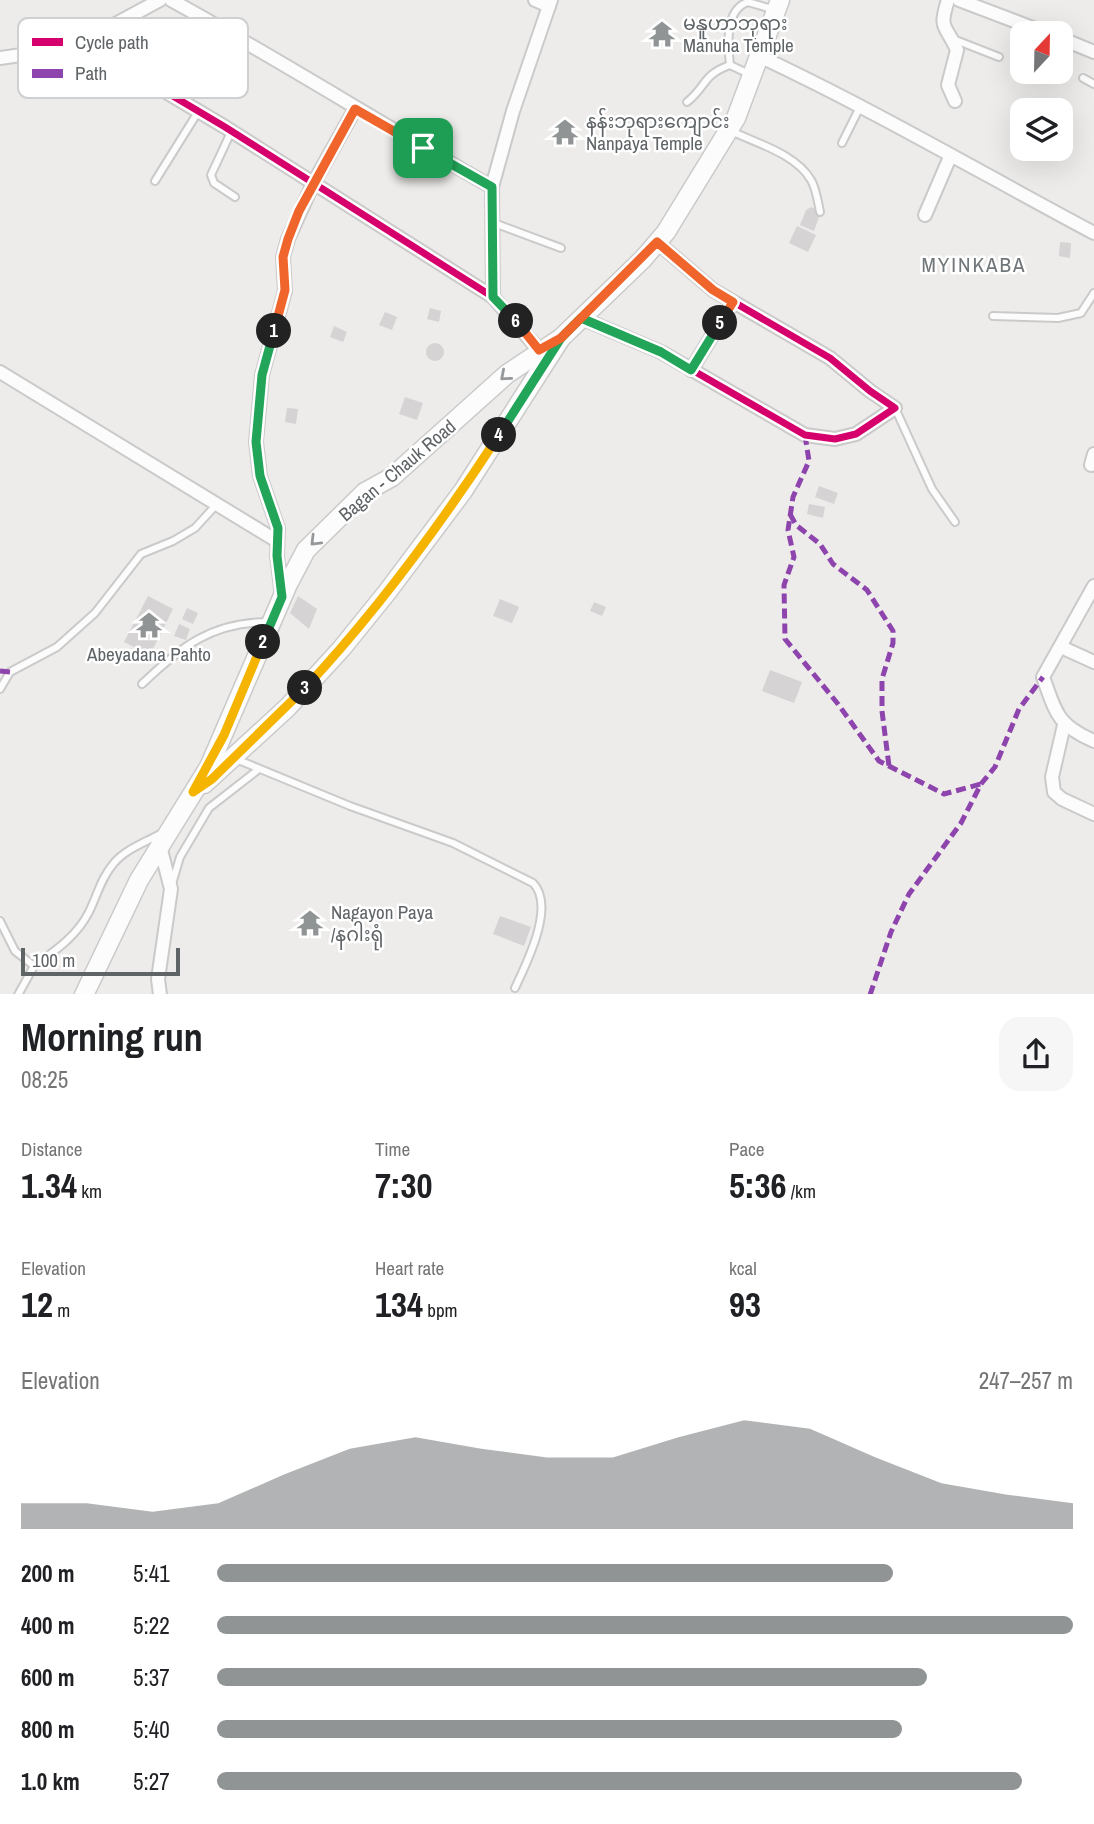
<!DOCTYPE html>
<html lang="en">
<head>
<meta charset="utf-8">
<style>
  body { margin:0; font-family:"Archivo Narrow","Noto Sans Myanmar",sans-serif; background:#f6f6f6; color:#202124; height:100vh; display:flex; flex-direction:column; font-size:26px; white-space:nowrap }
  * { box-sizing:border-box; margin:0 }
  p { font-size:23px; color:#757577 }
  .icon { flex:none; width:38px; height:38px; fill:none; stroke:currentColor; stroke-width:2; stroke-linecap:round; stroke-linejoin:round }
  .map { position:relative; height:994px; overflow:hidden }
  .side { display:flex; flex-direction:column; background:#fff; flex:1 }
  .side>* { flex:none }
  .needle { width:46px; rotate:22deg }
  .buttons { position:absolute; left:1010px; top:21px; display:grid; gap:14px }
  .buttons a { display:grid; place-items:center; width:63px; height:63px; border-radius:14px; background:#fff; box-shadow:0 7px 28px #0002; font-size:35px }
  .scale { position:absolute; left:21px; bottom:18px; width:159px; box-sizing:border-box; padding-left:7px; border:4px solid #5f6467; border-top:0; font-size:19px; line-height:24px; white-space:nowrap; color:#5f6467; -webkit-text-stroke:5px #fff; paint-order:stroke }
  .pin { position:absolute; display:grid; place-items:center; width:60px; height:60px; color:#fff; margin:-30px; border-radius:14px; box-shadow:0 4px 10px #0006 }
  .km { position:absolute; width:35px; height:35px; margin:-18px; border-radius:50%; background:#222; color:#fff; font-size:19px; line-height:35px; text-align:center }
  .round { display:grid; place-items:center; flex:none; width:74px; height:74px; border-radius:21px; background:#f6f6f6 }
  .head { display:flex; align-items:center; justify-content:space-between; height:119px; padding:0 21px }
  h1 { font-size:38px; font-weight:700; line-height:52px }
  .stats { display:grid; grid-template-columns:repeat(3,1fr); gap:10px; height:119px; padding:7px 21px }
  .stats div { display:grid; align-content:center }
  .stats b { font-size:35px; font-weight:700 }
  .stats small { font-size:19px; font-weight:400 }
  .stats p { font-size:19px }
  .chart { height:196px; padding:14px 21px }
  .chart p { display:flex; justify-content:space-between }
  .chart svg { width:100%; height:126px; margin-top:7px; fill:#919495; opacity:.7 }
  ul { padding:0 21px; list-style:none; font-size:23px }
  li { display:grid; grid-template-columns:112px 84px 1fr; align-items:center; height:52px }
  li i { height:18px; border-radius:9px; background:#919495 }
  .map>svg:first-child { display:block }
</style>
</head>
<body>
<div class="map">
<svg width="1094" height="995" viewBox="0 0 1094 995">
  <rect width="100%" height="100%" fill="#eeecea"/>
  <!-- building -->
  <g fill="#d5d3d3">
    <path d="M811 207 818 210 819 217 814 231 800 225 806 210Z"/>
    <path d="M797 226 816 235 808 252 789 243Z"/>
    <path d="M1060 242 1071 243 1070 258 1059 256Z"/>
    <path d="M430 308 441 311 439 322 427 319Z"/>
    <path d="M385 312 397 317 392 330 379 325Z"/>
    <path d="M334 326 347 332 343 342 330 337Z"/>
    <circle cx="435" cy="352" r="9"/>
    <path d="M405 397 423 403 417 420 399 414Z"/>
    <path d="M287 408 298 409 296 424 285 422Z"/>
    <path d="M819 486 838 493 834 504 815 497Z"/>
    <path d="M809 504 825 507 823 518 807 514Z"/>
    <path d="M148 596 173 609 150 655 124 642Z"/>
    <path d="M298 596 317 609 309 629 290 613Z"/>
    <path d="M500 599 519 607 512 623 493 616Z"/>
    <path d="M594 602 606 607 602 616 590 611Z"/>
    <path d="M187 608 198 613 193 624 182 619Z"/>
    <path d="M179 624 190 629 186 640 174 636Z"/>
    <path d="M770 670 802 682 794 703 762 691Z"/>
    <path d="M500 916 531 927 524 946 493 934Z"/>
  </g>
  <g fill="none" stroke-linecap="round" stroke-linejoin="round">
    <!-- lane casing -->
    <g stroke="#cbcaca" stroke-width="10">
      <g id="lane">
        <path d="M953 39 999 57"/>
        <path d="M730 65C728 46 724 10 748 2L775 10"/>
        <path d="M1083 78 1094 84"/>
        <path d="M687 102C707 86 702 75 730 65L749 74"/>
        <path d="M731 131C756 143 796 154 811 180 816 188 818 202 820 212"/>
        <path d="M231 132 211 175 214 183 235 197"/>
        <path d="M842 143 860 107"/>
        <path d="M155 181 198 112"/>
        <path d="M494 223 561 248"/>
        <path d="M993 316 1058 318 1081 313 1094 293"/>
        <path d="M895 408 932 489 955 522"/>
        <path d="M142 684C181 647 211 622 268 622"/>
        <path d="M0 689 10 672 57 647 95 613 141 554 173 541 195 528 216 505"/>
        <path d="M236 759 350 806 453 843 533 883C556 906 526 964 515 988"/>
        <path d="M172 884 180 857 209 808 259 769"/>
        <path d="M0 921 15 951 34 966C55 951 77 936 89 912 97 896 101 878 114 863 126 849 144 843 160 834"/>
        <path d="M18 995 34 966"/>
      </g>
    </g>
    <!-- street casing -->
    <g stroke="#cbcaca" stroke-width="16">
      <g id="street">
        <path d="M171 0C280 60 384 126 492 187"/>
        <path d="M535 0 549 6"/>
        <path d="M948 0C938 31 946 24 957 50L948 85 955 101"/>
        <path d="M959 0 1046 33"/>
        <path d="M1060 38 1094 52"/>
        <path d="M82 42 225 127 493 297 545 357"/>
        <path d="M761 57C874 110 983 174 1094 233"/>
        <path d="M0 58 55 50 82 42 160 0"/>
        <path d="M925 215 950 157"/>
        <path d="M493 297 492 187 513 111 551 0"/>
        <path d="M581 318 661 352 805 435 835 439 856 434 895 408 870 391 830 358 713 290 657 242"/>
        <path d="M691 370 733 302"/>
        <path d="M0 372 277 541"/>
        <path d="M1091 465 1094 454"/>
        <path d="M1094 586 1043 677C1056 713 1057 725 1094 741"/>
        <path d="M282 596 277 556 278 528 260 476 256 442 262 375 285 291 283 257 288 239 313 184 355 109"/>
        <path d="M1061 647 1094 662"/>
        <path d="M1064 725 1052 777 1054 792 1062 799 1094 814"/>
        <path d="M160 846 171 889 158 979 160 995"/>
      </g>
    </g>
    <!-- secondary casing -->
    <g stroke="#cacaca" stroke-width="21">
      <g id="secondary">
        <path d="M204 784 288 707 342 648 388 591 463 491 561 338"/>
        <path d="M84 995 139 880 209 767 288 584 306 550 365 492 392 477 507 374 561 338 643 259 666 232 736 118 780 0"/>
      </g>
    </g>
    <!-- lane -->
    <use href="#lane" stroke="#fcfcfc" stroke-width="6"/>
    <!-- street -->
    <use href="#street" stroke="#fcfcfc" stroke-width="12"/>
    <!-- secondary -->
    <use href="#secondary" stroke="#fcfcfc" stroke-width="18"/>
    <!-- quiet -->
    <g stroke="#8e44ad" stroke-width="5" stroke-dasharray="10 5" stroke-linecap="butt">
      <path d="M805 435 809 461 793 497 788 530 794 557 784 585 785 639 838 704 879 761 944 794 981 784"/>
      <path d="M790 514 796 525 820 544 833 564 867 590 893 631V643L882 679V711L889 766"/>
      <path d="M0 671 10 672"/>
      <path d="M870 995 891 932 909 894 961 823 981 784 995 767 1019 709 1043 677"/>
    </g>
    <!-- cycleway casing -->
    <g stroke="#fff" stroke-width="11">
      <g id="cycleway">
        <path d="M82 42 225 127 493 297 549 360"/>
        <path d="M581 318 661 352 805 435 835 439 856 434 895 408 870 391 830 358 713 290 657 242"/>
        <path d="M282 597 277 556 278 528 260 476 256 442 262 375 285 291 283 257 288 239 313 184 355 109"/>
      </g>
    </g>
    <!-- cycleway -->
    <use href="#cycleway" stroke="#d6006c" stroke-width="7"/>
  </g>
  <!-- one-way arrows -->
  <defs><path id="oneway-chevron" d="M-2-3.5L2.5 0L-2 3.5" fill="none" stroke-width="1.6" stroke-linecap="round" stroke-linejoin="round" transform="scale(1.75)"/></defs>
  <g stroke="#96999b">
    <use href="#oneway-chevron" transform="translate(505 376) rotate(139)"/>
    <use href="#oneway-chevron" transform="translate(315 541) rotate(135)"/>
  </g>
  <g fill="none" stroke-linecap="round" stroke-linejoin="round">
    <!-- split-1 casing -->
    <g stroke="#fff" stroke-width="14">
      <path id="split-1" d="M274 331 285 290 283 257 288 239 299 211 355 109 423 148"/>
    </g>
    <!-- split-2 casing -->
    <g stroke="#fff" stroke-width="14">
      <path id="split-2" d="M263 642 282 597 277 556 278 528 260 476 256 442 262 375 274 331"/>
    </g>
    <!-- split-3 casing -->
    <g stroke="#fff" stroke-width="14">
      <path id="split-3" d="M263 642 224 735 193 792 212 779 305 688"/>
    </g>
    <!-- split-4 casing -->
    <g stroke="#fff" stroke-width="14">
      <path id="split-4" d="M305 688C378 610 441 524 499 435"/>
    </g>
    <!-- split-5 casing -->
    <g stroke="#fff" stroke-width="14">
      <path id="split-5" d="M499 435 561 338 581 318 661 352 691 370 720 323"/>
    </g>
    <!-- split-6 casing -->
    <g stroke="#fff" stroke-width="14">
      <path id="split-6" d="M516 321 539 350 561 338 657 242 713 290 733 302 720 323"/>
    </g>
    <!-- split-7 casing -->
    <g stroke="#fff" stroke-width="14">
      <path id="split-7" d="M423 148 492 187 493 297 516 321"/>
    </g>
    <!-- split-1 -->
    <use href="#split-1" stroke="#f0652b" stroke-width="9"/>
    <!-- split-2 -->
    <use href="#split-2" stroke="#22a559" stroke-width="9"/>
    <!-- split-3 -->
    <use href="#split-3" stroke="#f5b400" stroke-width="9"/>
    <!-- split-4 -->
    <use href="#split-4" stroke="#f5b400" stroke-width="9"/>
    <!-- split-5 -->
    <use href="#split-5" stroke="#22a559" stroke-width="9"/>
    <!-- split-6 -->
    <use href="#split-6" stroke="#f0652b" stroke-width="9"/>
    <!-- split-7 -->
    <use href="#split-7" stroke="#22a559" stroke-width="9"/>
  </g>
  <!-- icons -->
  <defs>
    <g id="temple-bare" transform="scale(2.1)"><path d="M0-6L5-2H3V0L6.5 2.5H4V6H1.5V3h-3V6H-4V2.5H-6.5L-3 0V-2H-5Z" fill="#919495" stroke="#fff" stroke-width="2.5" paint-order="stroke"/></g>
  </defs>
  <g fill-rule="evenodd">
    <use href="#temple-bare" x="662" y="34"/>
    <use href="#temple-bare" x="565" y="132"/>
    <use href="#temple-bare" x="149" y="625"/>
    <use href="#temple-bare" x="310" y="923"/>
  </g>
  <g text-anchor="middle" stroke-width="5" stroke-linejoin="round" paint-order="stroke">
    <!-- poi labels -->
    <g font-size="19" fill="#5f6467" stroke="#fff" text-anchor="start">
      <text x="683" y="30">မနူဟာဘုရား<tspan x="683" dy="22">Manuha Temple</tspan></text>
      <text x="586" y="128">နန်းဘုရားကျောင်း<tspan x="586" dy="22">Nanpaya Temple</tspan></text>
      <text x="149" y="661" text-anchor="middle">Abeyadana Pahto</text>
      <text x="331" y="919">Nagayon Paya<tspan x="331" dy="22">/နဂါးရုံ</tspan></text>
    </g>
    <!-- street labels -->
    <g font-size="19" fill="#5f6467" stroke="#fff">
      <text transform="translate(397 470) rotate(-40)" y="7">Bagan - Chauk Road</text>
    </g>
    <!-- neighbourhood labels -->
    <g font-size="21" letter-spacing="2" fill="#707679" stroke="#fff">
      <text x="974" y="272">MYINKABA</text>
    </g>
  </g>
  <!-- legend -->
  <rect x="18" y="18" width="230" height="80" rx="10" fill="#fff" stroke="#cfd0d1" stroke-width="2"/>
  <rect x="32" y="38" width="31" height="8" fill="#d6006c"/>
  <rect x="32" y="69" width="31" height="9" fill="#8e44ad"/>
  <g font-size="19" fill="#5f6467">
    <text x="75" y="49">Cycle path</text>
    <text x="75" y="80">Path</text>
  </g>
</svg>
<div class="buttons">
<a><svg class="needle" viewBox="-14 -14 28 28"><path d="M0-13l5 13h-10z" fill="#e53935"/><path d="M0 13l5-13h-10z" fill="#757577"/></svg></a>
<a><svg class="icon" aria-label="layers" viewBox="0 0 24 24"><path d="M12 4l9 5-9 5-9-5zM3 14l9 5 9-5"/></svg></a>
</div>
<div class="scale">100 m</div>
<div class="pin" style="left:423px;top:148px;background:#1e9e55"><svg class="icon" aria-label="arrive" viewBox="0 0 24 24"><path d="M6 21V4h12l-3 4 3 4H6"/></svg></div>
<b class="km" style="left:274px;top:331px">1</b>
<b class="km" style="left:263px;top:642px">2</b>
<b class="km" style="left:305px;top:688px">3</b>
<b class="km" style="left:499px;top:435px">4</b>
<b class="km" style="left:720px;top:323px">5</b>
<b class="km" style="left:516px;top:321px">6</b>
</div>
<section class="side">
<div class="head"><div><h1>Morning run</h1><p>08:25</p></div><a class="round"><svg class="icon" aria-label="share" viewBox="0 0 24 24"><path d="M12 15V3M7 8l5-5 5 5M5 13v7h14v-7"/></svg></a></div>
<div class="stats">
<div><p>Distance</p><b>1.34<small> km</small></b></div>
<div><p>Time</p><b>7:30</b></div>
<div><p>Pace</p><b>5:36<small> /km</small></b></div>
</div>
<div class="stats">
<div><p>Elevation</p><b>12<small> m</small></b></div>
<div><p>Heart rate</p><b>134<small> bpm</small></b></div>
<div><p>kcal</p><b>93</b></div>
</div>
<div class="chart"><p><span>Elevation</span>247–257 m</p>
<svg viewBox="0 0 160 44" preserveAspectRatio="none"><path d="M0 44V35L10 35L20 38L30 35L40 25L50 16L60 12L70 16L80 19L90 19L100 12L110 6L120 9L130 19L140 28L150 32L160 35V44z"/></svg>
</div>
<ul>
<li><b>200 m</b>5:41<i style="width:79%"></i></li>
<li><b>400 m</b>5:22<i style="width:100%"></i></li>
<li><b>600 m</b>5:37<i style="width:83%"></i></li>
<li><b>800 m</b>5:40<i style="width:80%"></i></li>
<li><b>1.0 km</b>5:27<i style="width:94%"></i></li>
</ul>
</section>
</body>
</html>
